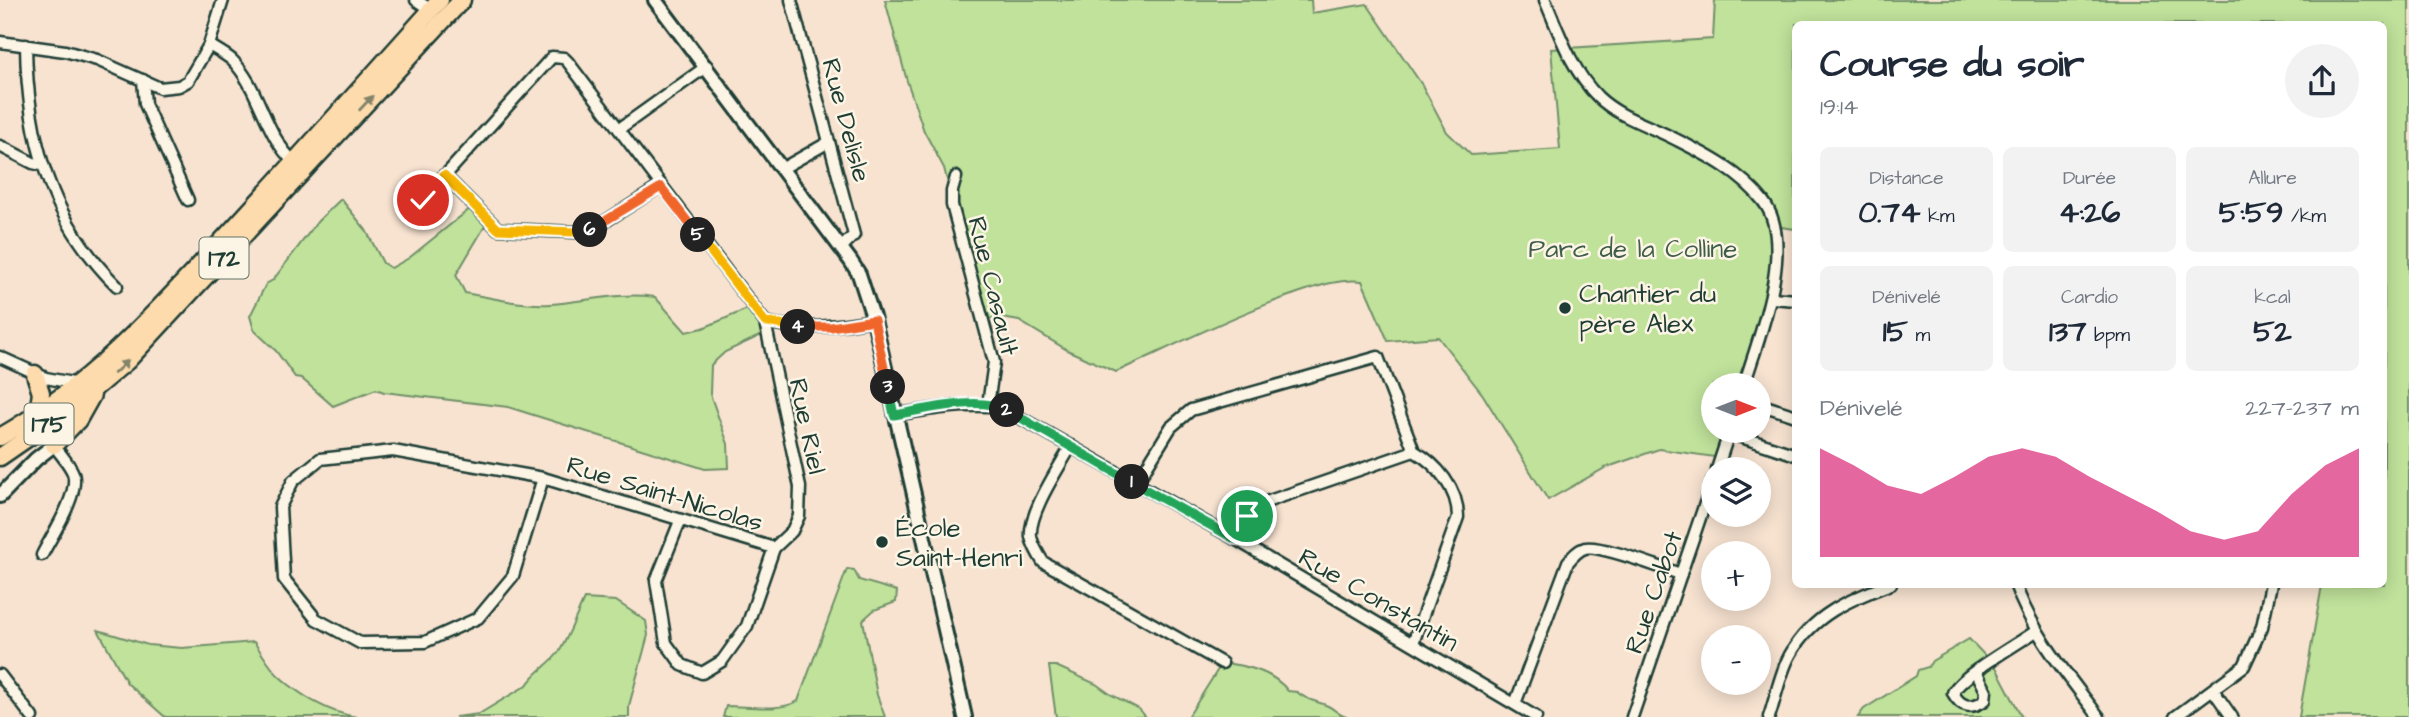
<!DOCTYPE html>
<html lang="fr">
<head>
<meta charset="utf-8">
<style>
  body { margin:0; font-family:"Architects Daughter",sans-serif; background:#f2f2f3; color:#1f2937; height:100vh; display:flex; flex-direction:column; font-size:26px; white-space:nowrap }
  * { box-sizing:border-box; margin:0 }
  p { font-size:23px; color:#747a83 }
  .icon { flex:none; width:38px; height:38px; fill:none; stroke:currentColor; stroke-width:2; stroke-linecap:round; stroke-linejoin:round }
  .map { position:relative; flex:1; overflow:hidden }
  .side { position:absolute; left:1792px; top:21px; width:595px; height:567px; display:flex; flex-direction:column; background:#fff; border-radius:10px; box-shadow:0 4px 18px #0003 }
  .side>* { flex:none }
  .needle { width:46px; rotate:90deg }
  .controls { position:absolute; left:1701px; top:373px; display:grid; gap:14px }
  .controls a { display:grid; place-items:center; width:70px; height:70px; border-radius:50%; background:#fff; box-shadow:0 4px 18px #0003; font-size:35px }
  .pin { position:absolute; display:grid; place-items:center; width:60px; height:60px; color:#fff; margin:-30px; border:4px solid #fff; border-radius:50%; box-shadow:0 2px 7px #0007 }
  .km { position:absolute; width:35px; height:35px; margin:-18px; border-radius:50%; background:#222; color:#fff; font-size:19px; line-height:35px; text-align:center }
  .round { display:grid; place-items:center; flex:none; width:74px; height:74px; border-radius:37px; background:#f2f2f3 }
  .summary { display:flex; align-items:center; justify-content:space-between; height:119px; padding:0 28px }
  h1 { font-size:38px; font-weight:800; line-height:52px }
  .stats { display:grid; grid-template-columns:repeat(3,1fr); gap:10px; height:119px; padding:7px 28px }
  .stats div { display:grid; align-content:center; border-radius:10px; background:#f2f2f3; text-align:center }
  .stats b { font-size:30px; font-weight:800 }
  .stats small { font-size:19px; font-weight:400 }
  .stats p { font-size:19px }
  .chart { height:196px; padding:14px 28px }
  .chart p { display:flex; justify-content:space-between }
  .chart svg { width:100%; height:126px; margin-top:7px; fill:#db2777; opacity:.7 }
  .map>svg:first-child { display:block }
</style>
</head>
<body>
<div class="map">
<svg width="2409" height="717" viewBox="0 0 2409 717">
  <rect width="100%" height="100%" fill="#f8e3d1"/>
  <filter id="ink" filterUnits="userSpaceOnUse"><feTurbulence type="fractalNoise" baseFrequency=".0143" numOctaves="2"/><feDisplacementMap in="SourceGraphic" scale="14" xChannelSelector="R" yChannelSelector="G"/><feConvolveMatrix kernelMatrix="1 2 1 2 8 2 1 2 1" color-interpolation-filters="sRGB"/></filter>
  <g filter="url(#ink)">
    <!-- green -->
    <g fill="#c0e29b" stroke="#709068" stroke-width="2">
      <path d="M885 0H1311L1312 13 1367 4 1422 85 1447 132 1471 155 1560 149 1551 49 1713 39 1715 0H2409V717H2299L2322 585 2384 584V24H1796L1795 229 1774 226 1772 298 1744 385H1713V430L1730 431 1721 458 1659 449 1605 468 1548 500 1483 395 1438 337 1388 341 1362 281C1337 278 1313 288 1289 296 1230 317 1173 346 1116 372L1069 351 1019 321 1002 318 983 319 944 168 924 131 907 81Z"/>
      <path d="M341 199 366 230 383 263 391 268 409 258 476 204 489 219 456 275 465 293C493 298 522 306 551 304 586 301 621 292 655 297L686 332 703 328 752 307 766 333 725 352 711 365 710 394 728 444 729 468 705 469 508 407 384 392 376 389 333 406 301 378 295 377 276 351 254 330 250 316 266 284 273 280 318 221Z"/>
      <path d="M847 569 854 570 859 580 897 591 896 602 874 610 863 620 877 695 885 717H723L726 706C748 706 779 712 798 701Z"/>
      <path d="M584 599 616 601 646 621 648 635 629 706V717H455L479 714 527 685C535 672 550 664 559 652 569 636 576 616 584 599Z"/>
      <path d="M98 630 148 645 182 648 254 642C262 653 270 668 280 677 301 696 329 713 357 717H165L127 683Z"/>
      <path d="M1969 639 1996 667 2022 717H1858L1864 709 1916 676 1918 670 1928 667 1932 661Z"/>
      <path d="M1222 663C1245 665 1274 672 1288 691L1297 692C1307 701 1317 701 1328 706 1336 710 1338 715 1347 717H1188Z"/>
      <path d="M1049 666H1056L1096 684 1110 694 1139 709 1146 717H1056Z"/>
    </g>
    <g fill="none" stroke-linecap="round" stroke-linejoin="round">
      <!-- minor casing -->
      <g stroke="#1f3d34" stroke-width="15">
        <g id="minor">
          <path d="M416 0 431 10"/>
          <path d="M791 0 854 235 841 248"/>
          <path d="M1545 0C1559 33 1572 71 1598 97 1620 118 1651 126 1677 140 1709 156 1741 173 1763 201 1797 244 1758 340 1744 385"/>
          <path d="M0 42 65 51 97 60 160 88 179 86 188 81 209 45 223 0"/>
          <path d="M26 45C27 138 50 220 117 286"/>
          <path d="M209 45C217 50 225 54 232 60 260 88 264 134 294 162"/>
          <path d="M143 80 145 104 188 200"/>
          <path d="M619 129 707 66"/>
          <path d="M0 146 33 163 42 165"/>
          <path d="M783 168 829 142"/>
          <path d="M444 175 498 229 575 232 593 229 661 186"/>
          <path d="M956 177 952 191V205L994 362 988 405"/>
          <path d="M423 200 552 57 564 58 568 62 765 322 800 487 799 516 792 531 774 548 747 626 722 661 702 673 682 665 666 643 656 581 680 521"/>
          <path d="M1772 298 1796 300"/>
          <path d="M765 322C802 331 837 326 874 320"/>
          <path d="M0 357 46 378 78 384"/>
          <path d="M1759 404 1796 416"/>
          <path d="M894 415C931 409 964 403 1001 407L1235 539 1536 717"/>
          <path d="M1729 433 1796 455"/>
          <path d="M1071 446C1059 468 1028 513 1031 537 1033 546 1038 554 1043 562L1222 663"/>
          <path d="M1717 469 1730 430"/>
          <path d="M543 478 513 576 478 618 425 642 360 643 316 619 284 579 280 507 293 481 320 459 393 451 543 478 774 548"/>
          <path d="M1136 484 1171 427 1191 410 1378 357 1414 451"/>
          <path d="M1235 539 1247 516 1269 501 1414 451"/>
          <path d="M42 555C52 535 80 494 73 473 69 463 60 454 54 445"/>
          <path d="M2015 584C2033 635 2067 674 2099 717"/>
          <path d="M1413 643 1458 517C1458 489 1437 464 1414 451"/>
          <path d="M1976 671 1986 691 1985 700C1972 709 1961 708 1953 693 1960 676 2018 644 2036 631"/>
          <path d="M0 675 32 717"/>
          <path d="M2213 690 2232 717"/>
          <path d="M1515 704 1568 562C1573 556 1578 550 1585 548 1600 544 1663 569 1681 574"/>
          <path d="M1632 717 1713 480"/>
          <path d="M1769 717C1776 697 1780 673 1790 655 1812 615 1850 599 1891 584"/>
          <path d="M2175 717 2244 666 2262 627 2271 584"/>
        </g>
      </g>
      <!-- tertiary casing -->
      <g stroke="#1f3d34" stroke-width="18">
        <g id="tertiary">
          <path d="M655 0 850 260 859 274 874 320 965 717"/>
          <path d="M0 496 36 459 54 445"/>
        </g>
      </g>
      <!-- primary casing -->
      <g stroke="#1f3d34" stroke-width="21">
        <g id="primary">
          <path d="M35 374 41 393 38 413"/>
          <path d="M0 437C96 382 159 309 233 229 303 153 371 77 440 0"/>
          <path d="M54 445 78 420 92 395"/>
          <path d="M0 457 71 408 127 361 462 0"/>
        </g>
      </g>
      <!-- minor -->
      <use href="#minor" stroke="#fcf5e5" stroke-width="10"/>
      <!-- tertiary -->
      <use href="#tertiary" stroke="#fcf5e5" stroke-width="12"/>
      <!-- primary -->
      <use href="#primary" stroke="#fedbac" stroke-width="16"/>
    </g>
    <!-- one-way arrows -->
    <defs><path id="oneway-solid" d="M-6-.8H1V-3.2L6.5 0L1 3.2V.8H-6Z" transform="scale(1.75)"/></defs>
    <g fill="#83846a">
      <use href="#oneway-solid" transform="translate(366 103) rotate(-47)"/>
      <use href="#oneway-solid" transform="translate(121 367) rotate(-43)"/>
    </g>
  </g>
  <g fill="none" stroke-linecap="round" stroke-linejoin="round" filter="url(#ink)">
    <!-- split-1 casing -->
    <g stroke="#fff" stroke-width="14">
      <path id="split-1" d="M1132 482 1235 539 1247 516"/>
    </g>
    <!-- split-2 casing -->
    <g stroke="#fff" stroke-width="14">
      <path id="split-2" d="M1007 410 1132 482"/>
    </g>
    <!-- split-3 casing -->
    <g stroke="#fff" stroke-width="14">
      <path id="split-3" d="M888 387 894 415C924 410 980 395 1007 410"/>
    </g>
    <!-- split-4 casing -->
    <g stroke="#fff" stroke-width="14">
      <path id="split-4" d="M798 327H831L874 320 888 387"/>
    </g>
    <!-- split-5 casing -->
    <g stroke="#fff" stroke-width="14">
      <path id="split-5" d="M698 235 765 322 798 327"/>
    </g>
    <!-- split-6 casing -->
    <g stroke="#fff" stroke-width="14">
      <path id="split-6" d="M590 230 661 187 698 235"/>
    </g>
    <!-- split-7 casing -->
    <g stroke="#fff" stroke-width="14">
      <path id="split-7" d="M461 192 498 229 575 232 590 230"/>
    </g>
    <!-- split-8 casing -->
    <g stroke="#fff" stroke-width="14">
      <path id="split-8" d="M423 200 444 175 461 192"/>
    </g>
    <!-- split-1 -->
    <use href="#split-1" stroke="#22a559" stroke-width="9"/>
    <!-- split-2 -->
    <use href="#split-2" stroke="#22a559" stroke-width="9"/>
    <!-- split-3 -->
    <use href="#split-3" stroke="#22a559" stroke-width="9"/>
    <!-- split-4 -->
    <use href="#split-4" stroke="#f0652b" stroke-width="9"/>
    <!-- split-5 -->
    <use href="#split-5" stroke="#f5b400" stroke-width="9"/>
    <!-- split-6 -->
    <use href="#split-6" stroke="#f0652b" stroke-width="9"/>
    <!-- split-7 -->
    <use href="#split-7" stroke="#f5b400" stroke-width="9"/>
    <!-- split-8 -->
    <use href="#split-8" stroke="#f5b400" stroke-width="9"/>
  </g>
  <!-- markers -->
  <g fill="#1f3d34" stroke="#fcf5e5" stroke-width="2.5">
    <circle cx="1565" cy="308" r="7"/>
    <circle cx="882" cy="542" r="7"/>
  </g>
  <g text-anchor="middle" stroke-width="5" stroke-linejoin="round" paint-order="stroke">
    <!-- shield labels -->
    <g fill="#fcf5e5" stroke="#617469" stroke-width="2">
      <rect x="199.5" y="237.5" width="49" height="41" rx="5"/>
      <rect x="24.5" y="403.5" width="49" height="41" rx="5"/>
    </g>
    <g font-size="24" font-weight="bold" fill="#1f3d34">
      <text x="224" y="266">172</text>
      <text x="49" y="432">175</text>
    </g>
    <!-- street labels -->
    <g font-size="26" fill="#1f3d34" stroke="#fcf5e5">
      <text transform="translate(847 120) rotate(75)" y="9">Rue Delisle</text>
      <text transform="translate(994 286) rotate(76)" y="9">Rue Casault</text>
      <text transform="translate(808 426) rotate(78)" y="9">Rue Riel</text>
      <text transform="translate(665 493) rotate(17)" y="9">Rue Saint-Nicolas</text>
      <text transform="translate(1653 592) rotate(-71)" y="9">Rue Cabot</text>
      <text transform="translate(1379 599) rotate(30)" y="9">Rue Constantin</text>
    </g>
    <!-- park labels -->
    <g font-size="26" fill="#3f5e49" stroke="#fcf5e5">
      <text x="1633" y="257">Parc de la Colline</text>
    </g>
    <!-- poi labels -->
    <g font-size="26" fill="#1f3d34" stroke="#fcf5e5" text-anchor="start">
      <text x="1579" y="302">Chantier du<tspan x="1579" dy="30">père Alex</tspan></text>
      <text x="896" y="536">École<tspan x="896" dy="30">Saint-Henri</tspan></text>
    </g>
  </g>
</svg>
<div class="controls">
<a><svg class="needle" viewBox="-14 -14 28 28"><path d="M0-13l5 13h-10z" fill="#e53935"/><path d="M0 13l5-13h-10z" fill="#747a83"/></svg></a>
<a><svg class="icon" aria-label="layers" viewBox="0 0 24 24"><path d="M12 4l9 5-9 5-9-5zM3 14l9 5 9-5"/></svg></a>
<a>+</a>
<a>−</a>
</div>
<div class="pin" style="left:1247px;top:516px;background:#1e9e55"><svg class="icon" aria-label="arrive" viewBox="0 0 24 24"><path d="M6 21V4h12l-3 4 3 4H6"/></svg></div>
<div class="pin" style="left:423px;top:200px;background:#d93025"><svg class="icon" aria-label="check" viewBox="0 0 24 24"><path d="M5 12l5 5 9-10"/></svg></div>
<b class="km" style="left:1132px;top:482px">1</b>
<b class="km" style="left:1007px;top:410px">2</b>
<b class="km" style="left:888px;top:387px">3</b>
<b class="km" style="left:798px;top:327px">4</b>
<b class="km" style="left:698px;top:235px">5</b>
<b class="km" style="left:590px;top:230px">6</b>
<section class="side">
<div class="summary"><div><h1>Course du soir</h1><p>19:14</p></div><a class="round"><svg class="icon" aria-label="share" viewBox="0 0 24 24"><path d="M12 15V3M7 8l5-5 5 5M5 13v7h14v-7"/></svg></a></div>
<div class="stats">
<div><p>Distance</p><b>0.74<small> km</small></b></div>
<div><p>Durée</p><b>4:26</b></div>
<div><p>Allure</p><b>5:59<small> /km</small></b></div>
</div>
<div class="stats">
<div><p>Dénivelé</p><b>15<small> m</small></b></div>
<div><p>Cardio</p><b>137<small> bpm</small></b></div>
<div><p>kcal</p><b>52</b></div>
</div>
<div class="chart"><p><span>Dénivelé</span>227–237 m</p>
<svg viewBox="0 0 160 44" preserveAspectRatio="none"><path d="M0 44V6L10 12L20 19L30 22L40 16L50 9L60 6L70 9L80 16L90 22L100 28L110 35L120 38L130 35L140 22L150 12L160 6V44z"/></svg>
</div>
</section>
</div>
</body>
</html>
